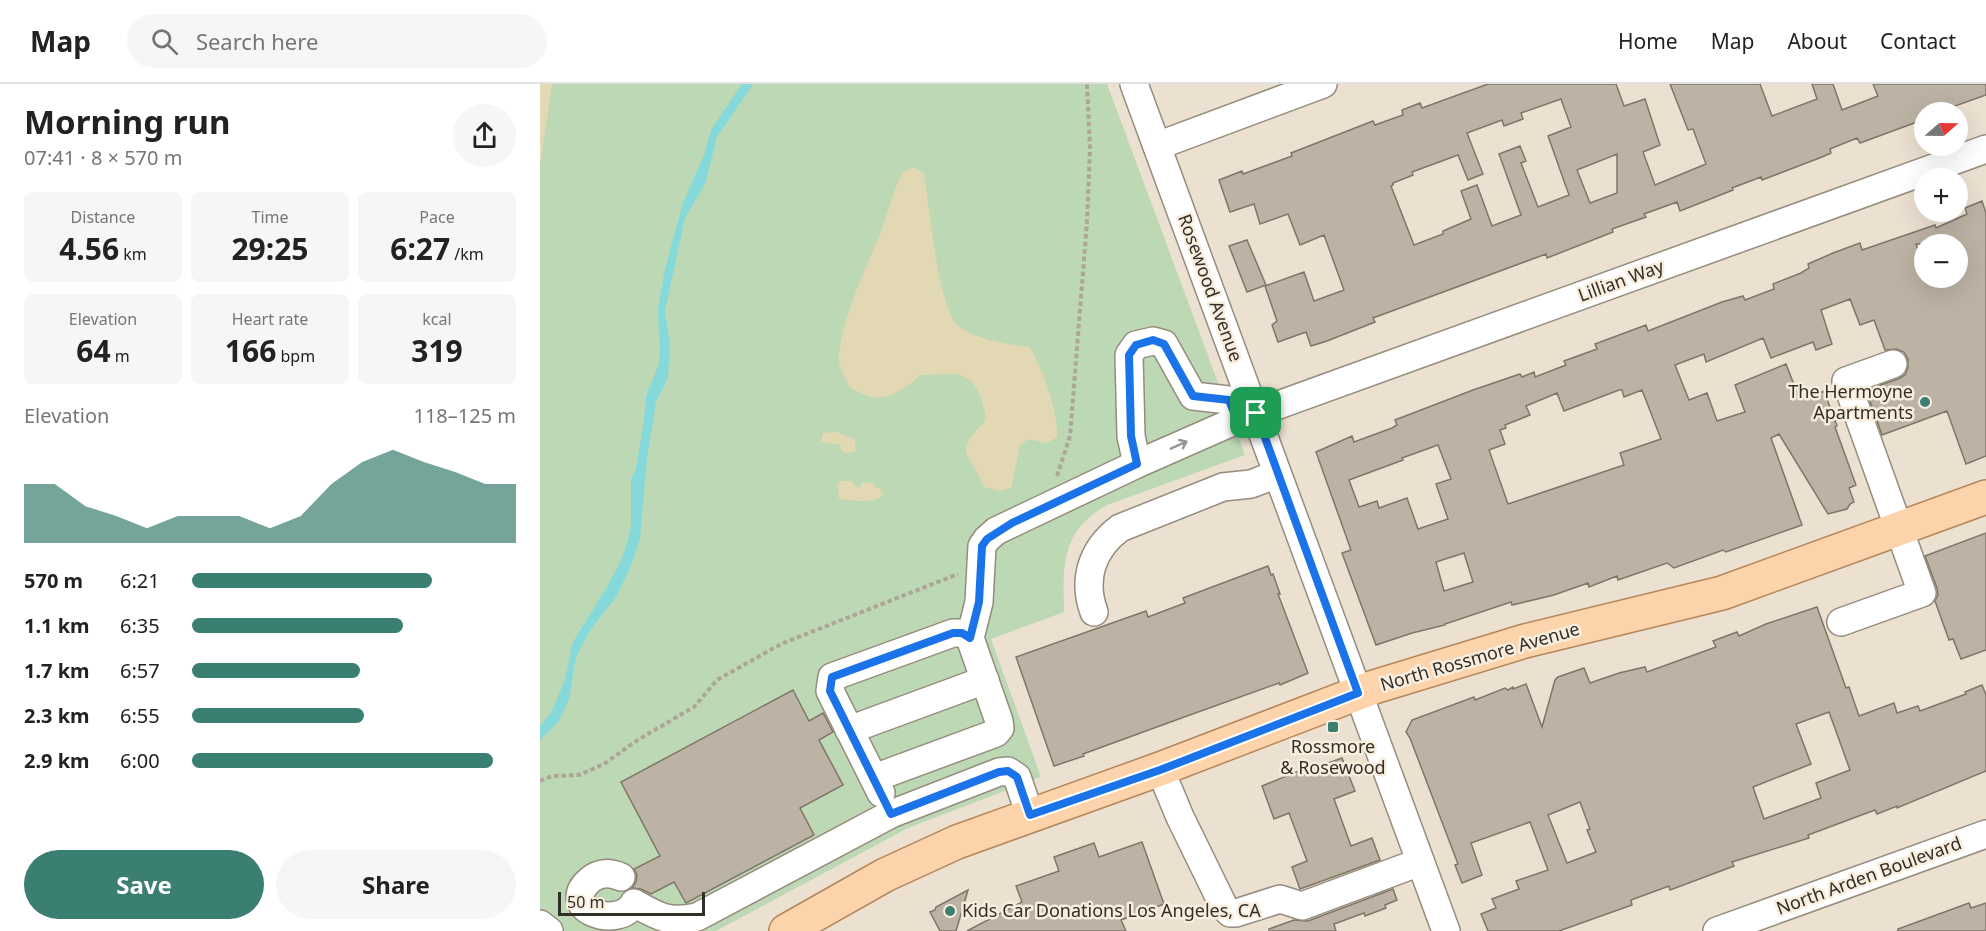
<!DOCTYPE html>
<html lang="en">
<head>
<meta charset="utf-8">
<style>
  body { margin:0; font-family:"Noto Sans",sans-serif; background:#f6f6f6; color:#222; height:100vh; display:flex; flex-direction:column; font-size:22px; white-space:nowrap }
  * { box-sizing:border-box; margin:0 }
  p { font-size:20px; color:#767676 }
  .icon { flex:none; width:33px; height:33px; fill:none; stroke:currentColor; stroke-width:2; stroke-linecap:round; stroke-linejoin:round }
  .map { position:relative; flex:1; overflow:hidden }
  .side { display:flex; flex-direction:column; background:#fff; width:540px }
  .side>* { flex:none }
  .needle { width:39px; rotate:70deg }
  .buttons { position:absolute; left:1374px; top:18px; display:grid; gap:12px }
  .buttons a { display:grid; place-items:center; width:54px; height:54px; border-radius:50%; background:#fff; box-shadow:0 6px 24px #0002; font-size:30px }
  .scale { position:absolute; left:18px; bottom:15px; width:147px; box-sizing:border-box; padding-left:6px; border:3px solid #322e28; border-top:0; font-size:16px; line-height:21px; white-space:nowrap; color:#322e28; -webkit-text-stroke:4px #f9eede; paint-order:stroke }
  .pin { position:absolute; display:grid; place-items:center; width:51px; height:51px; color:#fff; margin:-26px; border-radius:12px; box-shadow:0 3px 9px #0006 }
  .round { display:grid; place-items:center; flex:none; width:63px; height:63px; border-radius:32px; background:#f6f6f6 }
  .headline { display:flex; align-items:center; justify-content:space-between; height:102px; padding:0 24px }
  h1 { font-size:33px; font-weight:700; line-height:45px }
  .metrics { display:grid; grid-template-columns:repeat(3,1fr); gap:9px; height:102px; padding:6px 24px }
  .metrics div { display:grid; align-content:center; border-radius:9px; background:#f6f6f6; text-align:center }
  .metrics b { font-size:30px; font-weight:700 }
  .metrics small { font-size:16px; font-weight:400 }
  .metrics p { font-size:16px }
  .chart { height:168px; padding:12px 24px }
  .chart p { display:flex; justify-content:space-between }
  .chart svg { width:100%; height:108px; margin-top:6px; fill:#3b7e72; opacity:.7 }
  .button { display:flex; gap:12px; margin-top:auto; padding:12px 24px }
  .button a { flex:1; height:69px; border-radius:36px; background:#3b7e72; color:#fff; font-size:24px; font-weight:700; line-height:69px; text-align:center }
  .button a+a { background:#f6f6f6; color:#222 }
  ul { padding:0 24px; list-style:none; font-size:20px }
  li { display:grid; grid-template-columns:96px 72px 1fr; align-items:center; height:45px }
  li i { height:15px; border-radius:8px; background:#3b7e72 }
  header { display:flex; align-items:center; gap:36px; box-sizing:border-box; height:84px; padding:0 30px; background:#fff; border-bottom:2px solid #e0e0e0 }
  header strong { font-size:28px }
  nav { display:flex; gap:33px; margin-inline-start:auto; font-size:21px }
  .search { width:420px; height:54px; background:#f6f6f6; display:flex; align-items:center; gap:15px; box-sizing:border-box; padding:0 21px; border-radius:33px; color:#767676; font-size:22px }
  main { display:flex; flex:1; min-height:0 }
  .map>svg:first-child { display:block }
</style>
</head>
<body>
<header>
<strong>Map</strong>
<div class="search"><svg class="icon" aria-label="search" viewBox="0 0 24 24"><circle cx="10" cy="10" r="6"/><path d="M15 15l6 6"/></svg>Search here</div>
<nav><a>Home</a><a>Map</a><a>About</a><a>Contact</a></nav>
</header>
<main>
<section class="side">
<div class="headline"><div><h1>Morning run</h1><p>07:41 · 8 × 570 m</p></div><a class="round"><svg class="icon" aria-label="share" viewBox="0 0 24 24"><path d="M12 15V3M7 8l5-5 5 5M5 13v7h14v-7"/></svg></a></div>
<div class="metrics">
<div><p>Distance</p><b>4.56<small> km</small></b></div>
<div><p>Time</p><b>29:25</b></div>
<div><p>Pace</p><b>6:27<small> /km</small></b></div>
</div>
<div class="metrics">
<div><p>Elevation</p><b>64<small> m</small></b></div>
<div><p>Heart rate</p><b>166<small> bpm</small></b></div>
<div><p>kcal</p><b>319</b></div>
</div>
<div class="chart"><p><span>Elevation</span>118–125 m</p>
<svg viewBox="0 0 160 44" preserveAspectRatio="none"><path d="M0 44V20L10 20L20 29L30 33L40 38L50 33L60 33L70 33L80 38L90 33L100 20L110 11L120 6L130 11L140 15L150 20L160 20V44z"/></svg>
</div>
<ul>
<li><b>570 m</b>6:21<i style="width:74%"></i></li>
<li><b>1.1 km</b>6:35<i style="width:65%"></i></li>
<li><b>1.7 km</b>6:57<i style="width:52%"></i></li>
<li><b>2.3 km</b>6:55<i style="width:53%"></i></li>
<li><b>2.9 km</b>6:00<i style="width:93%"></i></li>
</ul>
<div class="button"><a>Save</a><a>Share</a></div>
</section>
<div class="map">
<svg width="1446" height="847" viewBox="0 0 1446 847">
  <rect width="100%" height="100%" fill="#ece0d1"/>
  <!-- green -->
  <path fill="#bcd8b4" d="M0 0H567L705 371 567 421C521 447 523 481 524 528L451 555 501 693 368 744 176 847H0Z"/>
  <!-- sand -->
  <g fill="#e2d9b4">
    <path d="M0 0H12L0 82Z"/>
    <path d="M373 83 384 90C389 119 398 227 419 242 438 257 467 260 490 263 503 287 518 326 517 353L507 359 488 355 480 362 471 404 459 407 444 403C430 366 411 372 446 336 444 318 436 290 413 290 402 289 391 291 380 291 369 302 350 316 333 313 325 312 317 307 310 304 305 294 297 280 299 269 304 229 324 189 339 152 348 131 352 108 363 88Z"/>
    <path d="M297 348 315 356 316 367 306 369 302 367 300 361 281 358 283 349Z"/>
    <path d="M301 397H311L318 404 324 398 335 400V404H340L343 412C332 420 313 416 300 415L298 412 299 408 297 401Z"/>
  </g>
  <!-- water -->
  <path fill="#86d9da" d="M202 0H213L177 53 165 100 145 134 125 227 130 261 128 294 116 318 107 374 100 455 90 484 76 513 51 545 40 565 35 577 29 615 19 637 0 656V642L11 629 25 596 33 558 64 508 80 479 87 459 91 443V396L96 384 104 337 106 312 119 280 120 267 118 224 125 185 143 119 164 71 171 46Z"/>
  <!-- building -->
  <g fill="#bdb3a4" stroke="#807668" stroke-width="1.5" fill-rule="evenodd">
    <path d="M948 0H1076L1084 22 1105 15 1120 61 1103 68 1115 101 1166 80 1153 45 1148 46 1130 0H1220L1232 32 1277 15 1272 0H1293L1302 26 1338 12 1333 0H1446V11L1398 28H1384V34L1377 38 1320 59 1317 54 1290 65 1291 69 1282 73 1222 96 1221 93 1192 104 1193 106 1140 127 1137 118 1104 130 1106 133 1072 145 1073 148 1007 174 1006 170 833 234 835 238 787 257 771 262 766 248 738 258 732 241 737 237 725 202 764 188 774 217 804 206 784 151 760 161 748 130 720 140 714 120 690 128 679 96 702 87 703 90 752 72 751 69 833 37 835 41 863 31 862 26 880 19 882 24ZM1021 15 1031 43 1008 52 1029 111 998 123 981 79 986 77 980 62 959 70 981 131 952 142 937 101 921 107 931 135 903 147V150L874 161 851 102 853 101V99L873 91 872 88 918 71 928 96 943 90 927 49 962 36 964 42 983 35 981 29ZM1077 70V109L1050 119 1037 86Z"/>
    <path d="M1442 117 1446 129V372L1426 380 1407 327 1342 351 1326 306 1358 295 1365 291 1368 283V275L1364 268 1356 265 1345 266 1334 236 1320 241 1310 215 1281 226 1292 260 1276 266 1273 258 1231 274 1223 254 1166 278 1164 270 1135 281 1149 316 1167 309 1177 337 1205 328 1195 301 1246 280 1260 316 1284 307 1297 342 1295 343 1316 401 1309 404 1314 418 1310 420 1307 425 1288 430 1239 350 1231 354 1262 441 1186 468 1183 466 1134 484 1127 479 1078 496 1077 492 1049 503 1048 499 1014 511 972 521 971 518 905 540V541L872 549 836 561 802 469 811 466 776 368 812 352 814 358 852 344 857 341 855 336 933 306 980 290 982 293 994 288 995 293 1026 281 1024 277 1057 265 1055 260 1106 241 1108 247 1182 218 1203 212 1205 216 1234 205 1233 200 1261 189 1269 184 1268 180 1293 169 1320 159 1322 166 1395 141 1396 144 1427 130 1425 124ZM1376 160H1418V194H1384V183ZM1079 306H1082L1084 313 1102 306 1121 355 1080 369 1084 381 968 420 949 366 965 360 960 346 966 344 965 341 990 331 986 322 1017 309 1024 327ZM898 361 911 395 896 400 908 435 878 445 867 414 839 424 837 417 819 423 809 396 863 376 862 374ZM924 469 933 498 904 507 896 478Z"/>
    <path d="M707 156 726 201 707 208 689 162Z"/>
    <path d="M1446 449V566L1421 575 1413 555 1409 556 1395 517 1398 511 1397 504 1385 472Z"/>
    <path d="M728 482 731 491 733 490 740 510H738L768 589 740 601 739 599 647 632 543 670 544 672 514 682 476 573 606 527 608 533 645 519 643 514Z"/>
    <path d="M1277 523 1306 604 1309 603 1319 632 1354 619 1357 629 1378 622 1380 627 1426 610 1425 608 1442 601 1446 611V687L1357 724V722L1337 730 1335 726 1268 751 1269 754 1192 778 1194 782 1130 806 1129 802 1091 816 1092 821 1019 847H948L941 830 956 824 952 815 979 805 976 797 1008 786 990 738 931 759 942 791 922 799 915 781 918 780 870 654 866 648 872 636 934 613 935 616 965 604 968 606 973 603V605L986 600 1002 643 1015 596 1018 593 1044 584 1050 599 1079 589 1105 583 1107 588 1176 563 1173 557 1197 548 1199 552 1226 540ZM1289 628 1310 686 1276 699 1281 714 1224 735 1213 703 1271 680 1256 640ZM1040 718 1050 745 1047 746 1056 768 1027 779 1008 731Z"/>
    <path d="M253 606 269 637 283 629 293 648 279 656 303 701 260 724 274 751 146 819 134 798 111 810 101 805 92 804 96 798 97 791 94 785 120 772 81 698Z"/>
    <path d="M802 674 815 707 794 715 811 762 832 754 840 776 760 805 752 783 767 777 749 729 734 735 722 702 776 680 777 683Z"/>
    <path d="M602 758 624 820 581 836 586 847H427L482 818 476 802 519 787 514 773 554 759 559 773Z"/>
    <path d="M853 805 857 816 845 821 846 824 825 832 824 829 794 840 796 847H729V845L754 836 768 837Z"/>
    <path d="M428 806 416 847H400L390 828 395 826 396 823Z"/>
    <path d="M1429 819 1431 824 1446 819V847H1358V845Z"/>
  </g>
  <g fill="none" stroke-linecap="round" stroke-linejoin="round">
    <!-- minor casing -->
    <g stroke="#968c7d" stroke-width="30">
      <g id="minor">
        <path d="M594 0 906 847"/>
        <path d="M617 62 783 0"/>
        <path d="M597 380 591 352 589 271 596 261 613 257 624 260 653 312 689 316 697 336"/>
        <path d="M554 528C542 495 552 465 580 444L683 403 711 400 737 390"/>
        <path d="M1301 538 1382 509 1306 297 1353 280"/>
        <path d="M309 646 445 596"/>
        <path d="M620 685 640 733 684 823 690 829H696L740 815 762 822 880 778"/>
        <path d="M334 694 456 649 460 644 459 637 430 554 439 518 442 462 447 455 456 447 597 380 697 336 1446 65"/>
        <path d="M341 709 290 607 292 593 413 549H422L430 554"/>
        <path d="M81 793C70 788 59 788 50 796 16 825 79 847 94 819 119 833 128 839 157 833L351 730 459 688 468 687 477 693 490 731"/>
        <path d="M0 840 9 847"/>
        <path d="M1177 847 1446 750"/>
      </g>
    </g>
    <!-- major casing -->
    <g stroke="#b58659" stroke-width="36">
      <path id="major" d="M246 847 345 791 417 758 620 685 834 603 985 557 1182 509 1446 413"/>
    </g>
    <!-- path -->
    <g stroke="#aea599" stroke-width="4" stroke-dasharray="4.5 3" stroke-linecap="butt">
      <path d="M517 392 530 352 547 138 550 64 547 0"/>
      <path d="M0 697 12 692 39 691 64 680 96 657 154 623 177 596 241 560 418 490"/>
    </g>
    <!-- minor -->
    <use href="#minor" stroke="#fff" stroke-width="27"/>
    <!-- major -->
    <use href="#major" stroke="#fdd3ac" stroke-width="33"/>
  </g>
  <!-- one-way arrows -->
  <defs><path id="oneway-shaft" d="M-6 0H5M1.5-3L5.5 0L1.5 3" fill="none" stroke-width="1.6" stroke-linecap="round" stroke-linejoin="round" transform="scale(1.5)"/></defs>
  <use stroke="#989694" href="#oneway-shaft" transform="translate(639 361) rotate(-24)"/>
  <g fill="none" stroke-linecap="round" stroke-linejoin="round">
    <!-- route casing -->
    <g stroke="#fff" stroke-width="12">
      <path id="route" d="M613 256 624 260 653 312 689 316 697 336 716 329 818 609 620 686 490 731 477 693 468 687 459 688 351 730 290 607 292 593 413 549H422L430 554 439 518 442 462 447 455 472 439 597 380 591 352 589 271 596 261Z"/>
    </g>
    <!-- route -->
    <use href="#route" stroke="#1a73e8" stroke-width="8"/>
  </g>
  <!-- markers -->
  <g fill="#3b7e72" stroke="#f9eede" stroke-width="2">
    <circle cx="1385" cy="318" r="6"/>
    <rect x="787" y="637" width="12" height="12" rx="3"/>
    <circle cx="410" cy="827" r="6"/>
  </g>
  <g text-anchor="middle" stroke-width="5" stroke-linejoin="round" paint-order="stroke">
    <!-- street labels -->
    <g font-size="18" fill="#322e28" stroke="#f9eede">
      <text transform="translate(1081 197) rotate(-20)" y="6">Lillian Way</text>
      <text transform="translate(670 204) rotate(70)" y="6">Rosewood Avenue</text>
      <text transform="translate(940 573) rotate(-16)" y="6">North Rossmore Avenue</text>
      <text transform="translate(1329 792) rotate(-20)" y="6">North Arden Boulevard</text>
    </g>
    <!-- poi labels -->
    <g font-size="18" fill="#322e28" stroke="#f9eede" text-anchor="end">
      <text x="1373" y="314">The Hermoyne<tspan x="1373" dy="21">Apartments</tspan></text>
      <text x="793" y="669" text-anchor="middle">Rossmore<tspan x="793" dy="21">&amp; Rosewood</tspan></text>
      <text x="422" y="833" text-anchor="start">Kids Car Donations Los Angeles, CA</text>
    </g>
  </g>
</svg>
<div class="buttons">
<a><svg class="needle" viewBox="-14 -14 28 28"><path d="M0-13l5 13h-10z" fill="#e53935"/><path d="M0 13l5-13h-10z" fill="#767676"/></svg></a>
<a>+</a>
<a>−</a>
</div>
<div class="scale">50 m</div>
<div class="pin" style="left:716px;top:329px;background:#1e9e55"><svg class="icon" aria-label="arrive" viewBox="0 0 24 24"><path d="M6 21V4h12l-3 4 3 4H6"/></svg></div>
</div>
</main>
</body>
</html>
